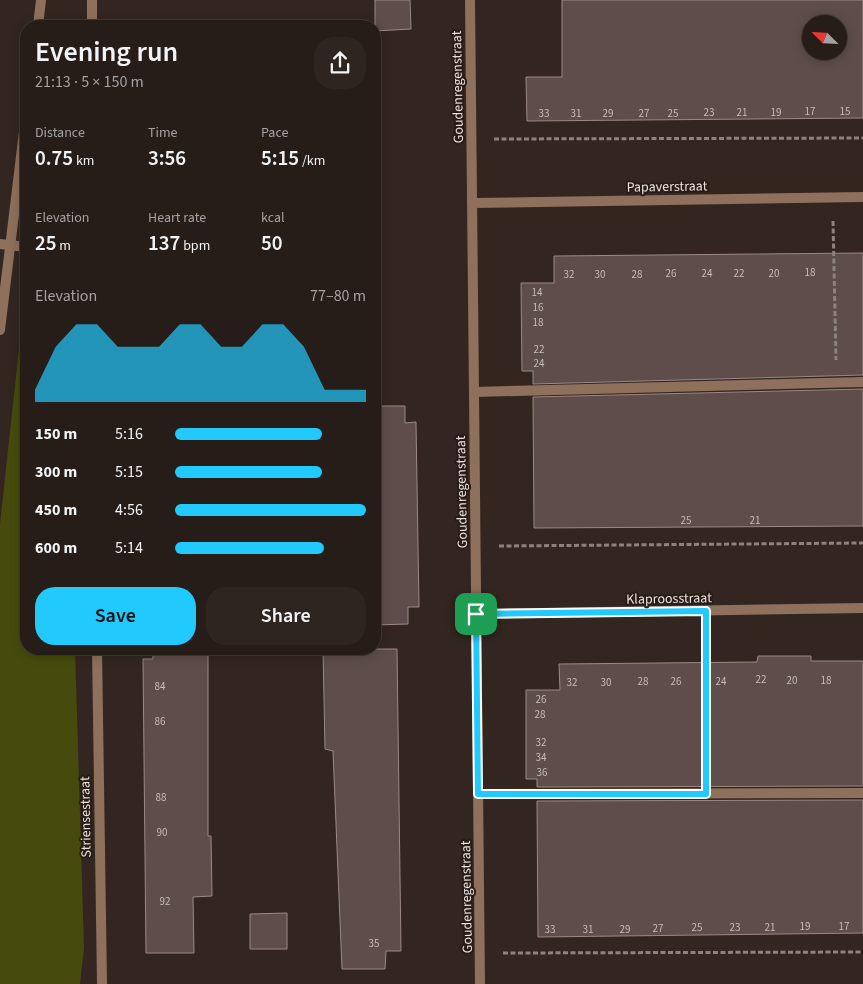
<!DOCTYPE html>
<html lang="en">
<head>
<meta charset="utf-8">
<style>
  body { margin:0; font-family:"Source Sans 3",sans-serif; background:#2e2521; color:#f1f3f6; height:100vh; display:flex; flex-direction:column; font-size:19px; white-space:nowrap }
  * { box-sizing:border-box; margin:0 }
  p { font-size:16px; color:#a4a1a2 }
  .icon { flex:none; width:28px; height:28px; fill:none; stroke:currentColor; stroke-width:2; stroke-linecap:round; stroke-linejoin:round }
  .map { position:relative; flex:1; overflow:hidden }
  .drawer { position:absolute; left:20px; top:20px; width:361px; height:635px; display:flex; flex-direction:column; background:#261c18; border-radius:20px; box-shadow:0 2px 12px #0003,0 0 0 1px #423a37 }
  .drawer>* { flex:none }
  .needle { width:32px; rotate:294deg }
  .fabs { position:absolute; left:802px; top:15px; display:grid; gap:10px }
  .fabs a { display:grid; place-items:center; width:45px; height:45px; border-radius:50%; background:#261c18; box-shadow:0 2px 12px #0003,0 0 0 1px #423a37; font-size:25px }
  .pin { position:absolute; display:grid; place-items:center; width:42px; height:42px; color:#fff; margin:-21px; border-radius:10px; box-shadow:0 2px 8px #0006 }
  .round { display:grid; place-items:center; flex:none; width:52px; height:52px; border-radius:20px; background:#2e2521 }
  .overview { display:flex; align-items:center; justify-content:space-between; height:85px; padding:0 15px }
  h1 { font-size:28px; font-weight:600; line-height:38px }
  .metrics { display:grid; grid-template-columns:repeat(3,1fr); gap:8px; height:85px; padding:5px 15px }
  .metrics div { display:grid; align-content:center }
  .metrics b { font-size:21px; font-weight:600 }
  .metrics small { font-size:14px; font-weight:400 }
  .metrics p { font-size:14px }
  .chart { height:140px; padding:10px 15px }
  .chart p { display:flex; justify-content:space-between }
  .chart svg { width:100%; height:90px; margin-top:5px; fill:#22c9fd; opacity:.7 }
  .primary-button { display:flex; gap:10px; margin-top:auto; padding:10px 15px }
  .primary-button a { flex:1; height:58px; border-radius:20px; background:#22c9fd; color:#111; font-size:20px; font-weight:600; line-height:58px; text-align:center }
  .primary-button a+a { background:#2e2521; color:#f1f3f6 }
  ul { padding:0 15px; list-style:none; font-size:16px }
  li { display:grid; grid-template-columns:80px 60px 1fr; align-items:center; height:38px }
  li i { height:12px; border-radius:6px; background:#22c9fd }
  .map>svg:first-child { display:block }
</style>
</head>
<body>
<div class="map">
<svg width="863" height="984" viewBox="0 0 863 984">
  <rect width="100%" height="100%" fill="#332620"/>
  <!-- green -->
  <path fill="#464b0d" d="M26 314V649H75L84 948 80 984H0V524L22 321Z"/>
  <!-- building -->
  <g fill="#5e4d4b" stroke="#9c8986" fill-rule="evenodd">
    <path d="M375 0H410L411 29 375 31Z"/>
    <path d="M562 0H863V118L527 121 526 77H562ZM811 24H839V51H811Z"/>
    <path d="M863 253V375L533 384V371H522L521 283H554V256Z"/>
    <path d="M863 389V526L534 528 533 397Z"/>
    <path d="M375 406H405V423L416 422 419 607H408V624L375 625Z"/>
    <path d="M153 649H208V836H211L212 896 193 897 194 953H146L143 659H153Z"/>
    <path d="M323 649H397L401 951H386L385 969H342L333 751 325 749Z"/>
    <path d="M758 656H811V661H863V786L537 787V779H526V690H560L559 664 757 662Z"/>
    <path d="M863 800V933L538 937 537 801Z"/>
    <path d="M287 913V949H250V914Z"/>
  </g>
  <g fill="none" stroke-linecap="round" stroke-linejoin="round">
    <!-- path -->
    <g stroke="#8d827c" stroke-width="3" stroke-dasharray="5 2.5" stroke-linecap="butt">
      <path d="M494 139 863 138"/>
      <path d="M833 221 836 360"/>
      <path d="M499 546 863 543"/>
      <path d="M705 770V634"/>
      <path d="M503 953 863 952"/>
    </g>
    <!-- service -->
    <g stroke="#8e705c" stroke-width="10">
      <path d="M474 392 863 382"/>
      <path d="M478 794 863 793"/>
    </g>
    <!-- minor -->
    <g stroke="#8e705c" stroke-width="10">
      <path d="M470 0 480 984"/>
      <path d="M92 26V0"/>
      <path d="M472 203 863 197"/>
      <path d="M0 244 26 247"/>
      <path d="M476 614 863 608"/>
      <path d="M97 649 102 984"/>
    </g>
    <!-- tertiary -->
    <g stroke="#8e705c" stroke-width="10">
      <path d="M38 26 41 0"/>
      <path d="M0 330 26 115"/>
    </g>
  </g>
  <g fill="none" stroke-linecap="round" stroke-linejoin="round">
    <!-- route casing -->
    <g stroke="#fff" stroke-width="10">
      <path id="route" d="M706 611V794H478L476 614Z"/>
    </g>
    <!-- route -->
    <use href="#route" stroke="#22c9fd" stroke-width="6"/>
  </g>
  <g text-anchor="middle" stroke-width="4" stroke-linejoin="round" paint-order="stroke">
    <!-- number labels -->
    <g font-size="11" fill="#c7bcb8">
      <text x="810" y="115">17</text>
      <text x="845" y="115">15</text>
      <text x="709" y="116">23</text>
      <text x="742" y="116">21</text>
      <text x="776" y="116">19</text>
      <text x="544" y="117">33</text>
      <text x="576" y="117">31</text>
      <text x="608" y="117">29</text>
      <text x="644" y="117">27</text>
      <text x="673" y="117">25</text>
      <text x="810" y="276">18</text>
      <text x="671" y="277">26</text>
      <text x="707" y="277">24</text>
      <text x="739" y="277">22</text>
      <text x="774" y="277">20</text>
      <text x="569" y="278">32</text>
      <text x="600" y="278">30</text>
      <text x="637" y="278">28</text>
      <text x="537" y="296">14</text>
      <text x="538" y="311">16</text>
      <text x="538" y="326">18</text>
      <text x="539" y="353">22</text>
      <text x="539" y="367">24</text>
      <text x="686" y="524">25</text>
      <text x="755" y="524">21</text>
      <text x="761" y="683">22</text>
      <text x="792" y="684">20</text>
      <text x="826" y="684">18</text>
      <text x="643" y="685">28</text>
      <text x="676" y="685">26</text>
      <text x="721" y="685">24</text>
      <text x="572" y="686">32</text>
      <text x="606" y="686">30</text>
      <text x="160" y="690">84</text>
      <text x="541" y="703">26</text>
      <text x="540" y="718">28</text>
      <text x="160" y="725">86</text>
      <text x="541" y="746">32</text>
      <text x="541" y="761">34</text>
      <text x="542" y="776">36</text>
      <text x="161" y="801">88</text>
      <text x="162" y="836">90</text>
      <text x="165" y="905">92</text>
      <text x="805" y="930">19</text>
      <text x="844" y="930">17</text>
      <text x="697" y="931">25</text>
      <text x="735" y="931">23</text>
      <text x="770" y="931">21</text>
      <text x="658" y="932">27</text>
      <text x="550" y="933">33</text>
      <text x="588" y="933">31</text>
      <text x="625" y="933">29</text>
      <text x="374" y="947">35</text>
    </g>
    <!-- street labels -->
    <g font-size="14" fill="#eae1dd" stroke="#291c17">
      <text transform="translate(457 87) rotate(-91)" y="5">Goudenregenstraat</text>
      <text transform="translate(667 186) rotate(-1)" y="5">Papaverstraat</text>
      <text transform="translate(461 492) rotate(-91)" y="5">Goudenregenstraat</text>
      <text transform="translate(669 598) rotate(-1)" y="5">Klaproosstraat</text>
      <text transform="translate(85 817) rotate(-91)" y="5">Striensestraat</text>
      <text transform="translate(466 897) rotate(-91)" y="5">Goudenregenstraat</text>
    </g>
  </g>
</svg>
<div class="fabs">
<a><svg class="needle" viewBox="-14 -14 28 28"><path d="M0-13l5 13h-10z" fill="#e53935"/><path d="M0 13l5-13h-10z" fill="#a4a1a2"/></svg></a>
</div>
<div class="pin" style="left:476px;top:614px;background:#1e9e55"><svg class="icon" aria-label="arrive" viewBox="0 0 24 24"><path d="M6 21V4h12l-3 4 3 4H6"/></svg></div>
<section class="drawer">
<div class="overview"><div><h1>Evening run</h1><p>21:13 · 5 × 150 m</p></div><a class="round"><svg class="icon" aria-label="share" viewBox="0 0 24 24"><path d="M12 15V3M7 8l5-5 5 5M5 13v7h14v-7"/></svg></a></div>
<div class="metrics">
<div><p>Distance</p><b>0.75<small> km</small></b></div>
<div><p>Time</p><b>3:56</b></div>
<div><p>Pace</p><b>5:15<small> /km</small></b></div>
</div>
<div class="metrics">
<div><p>Elevation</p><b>25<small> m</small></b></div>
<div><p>Heart rate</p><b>137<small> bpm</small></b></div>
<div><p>kcal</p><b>50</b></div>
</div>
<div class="chart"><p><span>Elevation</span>77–80 m</p>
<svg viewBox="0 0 160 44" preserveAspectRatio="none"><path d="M0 44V38L10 17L20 6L30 6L40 17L50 17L60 17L70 6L80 6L90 17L100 17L110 6L120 6L130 17L140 38L150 38L160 38V44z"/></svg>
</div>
<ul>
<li><b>150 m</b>5:16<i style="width:77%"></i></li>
<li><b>300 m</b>5:15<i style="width:77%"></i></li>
<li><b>450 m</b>4:56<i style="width:100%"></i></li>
<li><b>600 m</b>5:14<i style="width:78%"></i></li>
</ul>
<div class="primary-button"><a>Save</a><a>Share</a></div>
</section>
</div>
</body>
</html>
